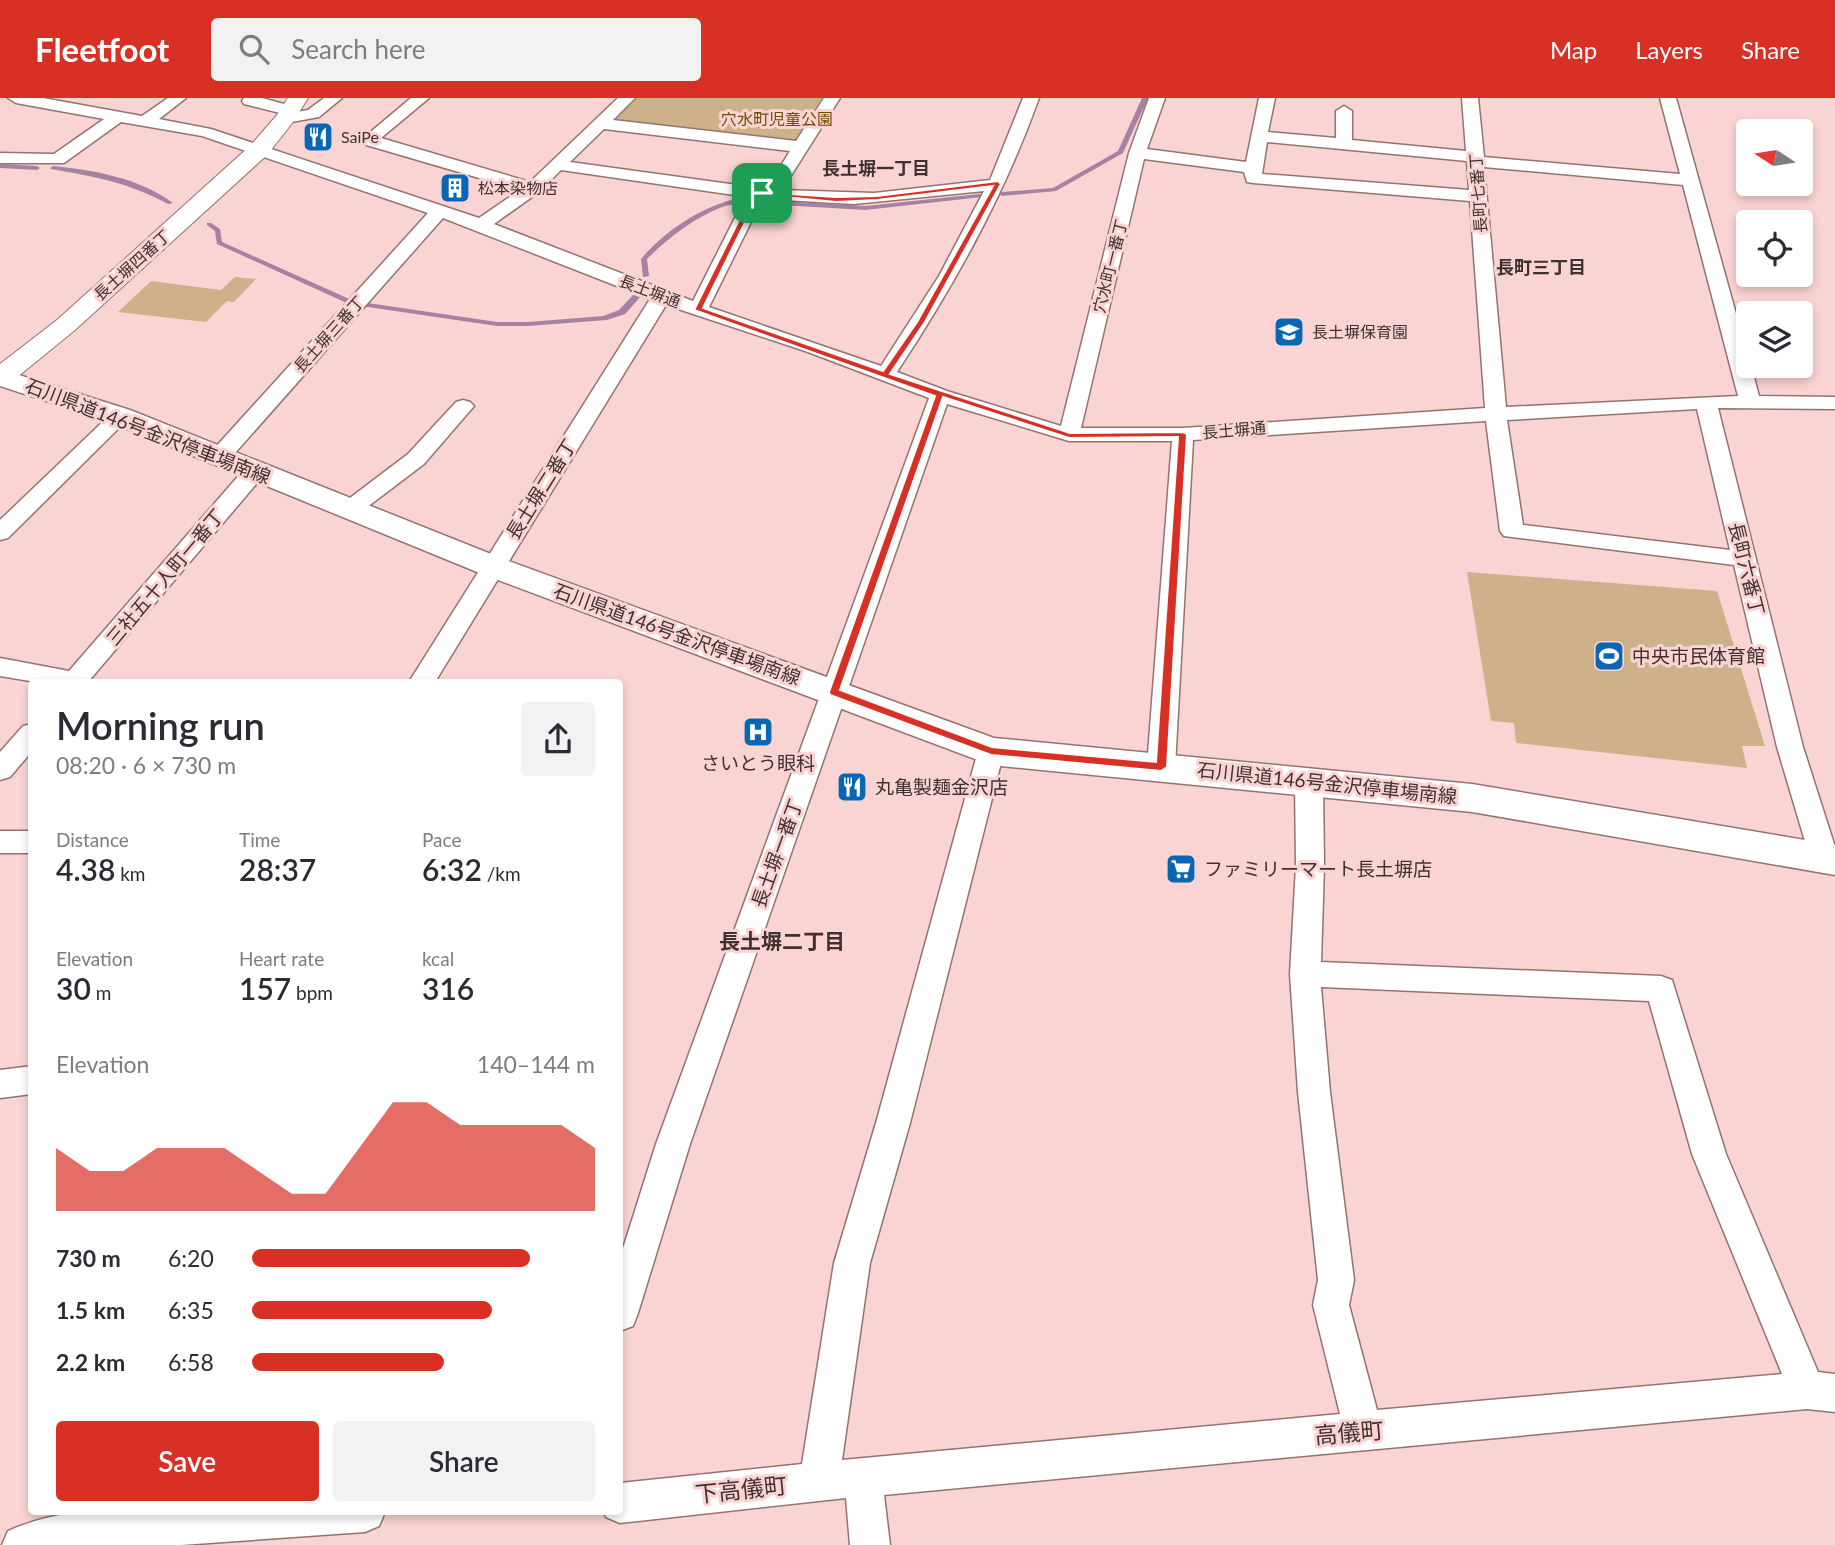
<!DOCTYPE html>
<html lang="en">
<head>
<meta charset="utf-8">
<style>
  body { margin:0; font-family:Lato,"Noto Sans JP",sans-serif; background:#f2f2f3; color:#2b2b33; height:100vh; display:flex; flex-direction:column; font-size:26px; white-space:nowrap }
  * { box-sizing:border-box; margin:0 }
  p { font-size:23px; color:#7c7c81 }
  .icon { flex:none; width:38px; height:38px; fill:none; stroke:currentColor; stroke-width:2; stroke-linecap:round; stroke-linejoin:round }
  .map { position:relative; flex:1; overflow:hidden }
  .panel { position:absolute; left:28px; top:581px; width:595px; height:836px; display:flex; flex-direction:column; background:#fff; border-radius:7px; box-shadow:0 4px 10px #0003 }
  .panel>* { flex:none }
  .needle { width:46px; rotate:282deg }
  .tools { position:absolute; left:1736px; top:21px; display:grid; gap:14px }
  .tools a { display:grid; place-items:center; width:77px; height:77px; border-radius:7px; background:#fff; box-shadow:0 4px 10px #0003; font-size:35px }
  .pin { position:absolute; display:grid; place-items:center; width:60px; height:60px; color:#fff; margin:-30px; border-radius:14px; box-shadow:0 4px 10px #0006 }
  .round { display:grid; place-items:center; flex:none; width:74px; height:74px; border-radius:7px; background:#f2f2f3 }
  .head { display:flex; align-items:center; justify-content:space-between; height:119px; padding:0 28px }
  h1 { font-size:38px; font-weight:600; line-height:52px }
  .stats { display:grid; grid-template-columns:repeat(3,1fr); gap:10px; height:119px; padding:7px 28px }
  .stats div { display:grid; align-content:center }
  .stats b { font-size:30px; font-weight:600 }
  .stats small { font-size:19px; font-weight:400 }
  .stats p { font-size:19px }
  .chart { height:196px; padding:14px 28px }
  .chart p { display:flex; justify-content:space-between }
  .chart svg { width:100%; height:126px; margin-top:7px; fill:#d93025; opacity:.7 }
  .button { display:flex; gap:14px; margin-top:auto; padding:14px 28px }
  .button a { flex:1; height:80px; border-radius:7px; background:#d93025; color:#fff; font-size:28px; font-weight:600; line-height:80px; text-align:center }
  .button a+a { background:#f2f2f3; color:#2b2b33 }
  ul { padding:0 28px; list-style:none; font-size:23px }
  li { display:grid; grid-template-columns:112px 84px 1fr; align-items:center; height:52px }
  li i { height:18px; border-radius:9px; background:#d93025 }
  header { display:flex; align-items:center; gap:42px; box-sizing:border-box; height:98px; padding:0 35px; background:#d93025; color:#fff }
  header strong { font-size:33px }
  nav { display:flex; gap:38px; margin-inline-start:auto; font-size:24px }
  .search { width:490px; height:63px; background:#f2f2f3; display:flex; align-items:center; gap:18px; box-sizing:border-box; padding:0 24px; border-radius:7px; color:#7c7c81; font-size:26px }
  .map>svg:first-child { display:block }
</style>
</head>
<body>
<header>
<strong>Fleetfoot</strong>
<div class="search"><svg class="icon" aria-label="search" viewBox="0 0 24 24"><circle cx="10" cy="10" r="6"/><path d="M15 15l6 6"/></svg>Search here</div>
<nav><a>Map</a><a>Layers</a><a>Share</a></nav>
</header>
<div class="map">
<svg width="1835" height="1447" viewBox="0 0 1835 1447">
  <rect width="100%" height="100%" fill="#fad4d2"/>
  <!-- green -->
  <g fill="#cdb18a">
    <path d="M635 0H822L795 42 787 44 616 26 613 22Z"/>
    <path d="M235 179 256 181 234 204 227 203 206 224 118 214 151 183 221 192Z"/>
    <path d="M1467 474 1717 493 1765 648H1742L1747 670 1516 645 1514 625 1491 623Z"/>
  </g>
  <g fill="none" stroke-linecap="round" stroke-linejoin="round">
    <!-- stream -->
    <g fill="#a682a2" fill-rule="evenodd">
      <path d="M1142 0H1148L1123 55 1056 93 1002 98 999 96 1002 94 1053 90 1118 53Z"/>
      <path d="M0 66 37 68 40 70 37 72 0 70Z"/>
      <path d="M53 68C93 72 140 80 173 105L168 106C127 84 96 79 51 71L50 70Z"/>
      <path d="M980 96 982 97V99L865 112 763 106 760 104 763 102 865 108Z"/>
      <path d="M734 101H746L749 103C741 106 731 106 722 109 694 120 668 140 647 161L649 178 643 179 641 161C665 133 698 111 734 101Z"/>
      <path d="M207 125H211L220 131 222 144 356 204 349 206 217 146 215 133 207 127Z"/>
      <path d="M635 195 642 197 625 216 607 222 528 228H497L361 208 357 206 361 204 497 224H528L603 218 619 212Z"/>
    </g>
    <!-- minor casing -->
    <g stroke="#947270" stroke-width="3">
      <g id="minor">
        <path d="M8 0H43L142 18 168 0H186L159 21 211 31 479 120 520 92 363 46 361 42 411 0H429L381 40 530 84 618 0H635L613 22 796 43 824 0H840L782 92 874 95 990 82 1023 0H1039C1004 98 955 186 897 274L947 293 1061 328 1129 55 1149 0H1165L1147 51 1246 64 1259 0H1275L1268 34 1336 40V13L1344 8 1352 13V42L1466 53 1462 0H1478L1484 59 1680 76 1660 0H1676L1748 259V268H1751L1759 298 1835 299V311L1718 310 1803 649 1835 749V766L1824 771 1814 768 1810 760 1777 649 1734 467 1504 438 1500 433 1486 323 1193 342 1175 669 1171 676 1161 679 1151 676 1147 669 1172 343H1069L947 306 690 1046 638 1215 633 1228 620 1233V1160L656 1046 929 300 808 254 666 207 435 584H409L650 201 443 120 228 363H212L209 358 212 353 428 115 202 38 121 24 64 65H0V55L54 56 104 21 16 5ZM604 31 790 53 770 85 759 90 570 64ZM1267 44 1467 63 1469 92 1262 76ZM1144 61 1244 74 1247 84 1253 85 1470 103 1485 310 1183 330H1081ZM1484 69 1683 87 1738 298 1506 309ZM561 72 748 99 741 108 693 203 494 126 539 94ZM984 93 939 178 881 268 709 209 758 110 766 101 854 106ZM1697 311 1730 452 1523 427 1507 322Z"/>
        <path d="M244 0H262L295 9 296 14 308 12 324 0H342L319 19 286 25 278 20 284 16 244 6 242 3Z"/>
        <path d="M463 302 470 304 474 308 424 366 358 416H342L339 411 342 406 408 356 456 304Z"/>
        <path d="M120 312 127 314 131 318 127 322 8 440 0 442V422L113 314Z"/>
        <path d="M255 366 263 368 266 373 263 378 88 584H36L0 578V560L69 573 247 368Z"/>
        <path d="M32 626V653L10 679 0 682V654L23 628Z"/>
        <path d="M991 643 1000 646 1004 653 910 1025 870 1165 842 1362 1340 1316 1313 1207 1318 1182 1298 994 1290 876 1296 768 1295 682 1299 675 1309 672 1319 675 1323 682 1324 768 1321 864 1661 878 1672 882 1726 1056 1818 1274 1835 1276V1314L1807 1311 884 1397 890 1447H850L846 1400 620 1425 606 1419 604 1414H620V1385L802 1366 834 1165 876 1025 978 653 982 646ZM1321 889 1649 903 1692 1056 1782 1276 1377 1312 1349 1207 1354 1182 1330 994Z"/>
        <rect x="0" y="733" width="32" height="22"/>
        <path d="M32 968V996L0 1000V972Z"/>
        <path d="M84 1414H385L379 1428 365 1434 181 1447H2L8 1433C33 1422 57 1416 84 1414Z"/>
      </g>
    </g>
    <!-- tertiary casing -->
    <g stroke="#947270" stroke-width="2">
      <path id="tertiary" d="M288 0H308L293 24 267 57 75 232 10 285 0 287V266L57 222 251 47 277 17Z"/>
    </g>
    <!-- secondary casing -->
    <g stroke="#947270" stroke-width="3">
      <path id="secondary" d="M0 271 130 312 506 462 994 640 1472 686 1835 747V777L1472 714 991 667 482 476 110 324 0 288Z"/>
    </g>
    <!-- minor -->
    <use href="#minor" fill="#fff" fill-rule="evenodd"/>
    <!-- tertiary -->
    <use href="#tertiary" fill="#fff" fill-rule="evenodd"/>
    <!-- secondary -->
    <use href="#secondary" fill="#fff" fill-rule="evenodd"/>
  </g>
  <!-- route -->
  <path fill="#d93025" stroke="#fff" stroke-width="2" fill-rule="evenodd" d="M998 83 1001 86 925 224 890 276 1070 335 1183 334 1187 336 1167 669 1161 673 991 657 830 597 829 594 935 298 694 212 746 108 759 94 836 99 877 98ZM993 88 917 224 883 273 703 210 753 108 764 97 836 104 877 102ZM943 299 1069 340 1178 339 1156 664 992 649 840 592Z"/>
  <!-- icons -->
  <defs>
    <g id="restaurant-square" transform="scale(1.575)"><rect x="-9" y="-9" width="18" height="18" rx="4" fill="#0767b4" stroke="#fad4d2"/><path d="M-5-6h1v4h1v-4h1v4h1v-4h1v5L-1.5 .5V6h-2V.5L-5-1ZM5-6V6H3V1.5H1.5Q1.5-4 5-6Z" fill="#fff"/></g>
    <g id="building-square" transform="scale(1.575)"><rect x="-9" y="-9" width="18" height="18" rx="4" fill="#0767b4" stroke="#fad4d2"/><path d="M-4-6H4V6H1V3H-1V6H-4ZM-2.5-4.3h1.7v1.8h-1.7ZM.8-4.3h1.7v1.8H.8ZM-2.5-1h1.7V.8h-1.7ZM.8-1h1.7V.8H.8Z" fill="#fff"/></g>
    <g id="school-square" transform="scale(1.575)"><rect x="-9" y="-9" width="18" height="18" rx="4" fill="#0767b4" stroke="#fad4d2"/><path d="M0-5L7-2L0 1L-7-2ZM-4 1L0 2.5L4 1V4Q0 6-4 4Z" fill="#fff"/></g>
    <g id="stadium-square" transform="scale(1.575)"><rect x="-9" y="-9" width="18" height="18" rx="4" fill="#0767b4" stroke="#fad4d2"/><path d="M0-5a6.5 5 0 1 0 0 10a6.5 5 0 1 0 0-10ZM-3.5-1.8h7v3.6h-7Z" fill="#fff"/></g>
    <g id="hospital-square" transform="scale(1.575)"><rect x="-9" y="-9" width="18" height="18" rx="4" fill="#0767b4" stroke="#fad4d2"/><path d="M-5-5h3v3.5h4V-5h3V5h-3V1.5h-4V5h-3Z" fill="#fff"/></g>
    <g id="supermarket-square" transform="scale(1.575)"><rect x="-9" y="-9" width="18" height="18" rx="4" fill="#0767b4" stroke="#fad4d2"/><path d="M-6-5.5h2.5l.6 2H6L4.5 2H-2.5L-4.4-4H-6ZM-1.5 3.2a1.3 1.3 0 1 0 .1 0ZM3 3.2a1.3 1.3 0 1 0 .1 0Z" fill="#fff"/></g>
  </defs>
  <g fill-rule="evenodd">
    <use href="#restaurant-square" x="318" y="39"/>
    <use href="#building-square" x="455" y="90"/>
    <use href="#school-square" x="1289" y="234"/>
    <use href="#stadium-square" x="1609" y="558"/>
    <use href="#hospital-square" x="758" y="634"/>
    <use href="#restaurant-square" x="852" y="689"/>
    <use href="#supermarket-square" x="1181" y="771"/>
  </g>
  <g text-anchor="middle" stroke-width="6" stroke-linejoin="round" paint-order="stroke">
    <!-- far-park labels -->
    <g font-size="16" fill="#724c04" stroke="#fad4d2">
      <text x="777" y="27">穴水町児童公園</text>
    </g>
    <!-- far-poi labels -->
    <g font-size="16" fill="#403130" stroke="#fad4d2" text-anchor="start">
      <text x="341" y="45">SaiPe</text>
      <text x="478" y="96">松本染物店</text>
      <text x="1312" y="240">長土塀保育園</text>
    </g>
    <!-- far-street labels -->
    <g font-size="16" fill="#403130" stroke="#fad4d2">
      <text transform="translate(1478 95) rotate(-94)" y="6">長町七番丁</text>
      <text transform="translate(132 167) rotate(-42)" y="6">長土塀四番丁</text>
      <text transform="translate(1110 168) rotate(-76)" y="6">穴水町一番丁</text>
      <text transform="translate(650 193) rotate(21)" y="6">長土塀通</text>
      <text transform="translate(329 236) rotate(-48)" y="6">長土塀三番丁</text>
      <text transform="translate(1234 332) rotate(-5)" y="6">長土塀通</text>
    </g>
    <!-- far-neighbourhood labels -->
    <g font-size="18" font-weight="bold" fill="#403130" stroke="#fad4d2">
      <text x="876" y="77">長土塀一丁目</text>
      <text x="1541" y="176">長町三丁目</text>
    </g>
    <!-- street labels -->
    <g font-size="19" fill="#403130" stroke="#fad4d2">
      <text transform="translate(148 333) rotate(21)" y="7">石川県道146号金沢停車場南線</text>
      <text transform="translate(541 391) rotate(-58)" y="7">長土塀二番丁</text>
      <text transform="translate(1747 471) rotate(76)" y="7">長町六番丁</text>
      <text transform="translate(165 479) rotate(-50)" y="7">三社五十人町一番丁</text>
      <text transform="translate(677 536) rotate(20)" y="7">石川県道146号金沢停車場南線</text>
      <text transform="translate(1327 685) rotate(6)" y="7">石川県道146号金沢停車場南線</text>
      <text transform="translate(777 755) rotate(-70)" y="7">長土塀一番丁</text>
    </g>
    <!-- poi labels -->
    <g font-size="19" fill="#403130" stroke="#fad4d2" text-anchor="start">
      <text x="1632" y="565">中央市民体育館</text>
      <text x="758" y="672" text-anchor="middle">さいとう眼科</text>
      <text x="875" y="696">丸亀製麺金沢店</text>
      <text x="1204" y="778">ファミリーマート長土塀店</text>
    </g>
    <!-- neighbourhood labels -->
    <g font-size="21" font-weight="bold" fill="#403130" stroke="#fad4d2">
      <text x="782" y="851">長土塀二丁目</text>
    </g>
    <!-- near-street labels -->
    <g font-size="23" fill="#403130" stroke="#fad4d2">
      <text transform="translate(1349 1335) rotate(-5)" y="8">高儀町</text>
      <text transform="translate(741 1392) rotate(-6)" y="8">下高儀町</text>
    </g>
  </g>
</svg>
<div class="tools">
<a><svg class="needle" viewBox="-14 -14 28 28"><path d="M0-13l5 13h-10z" fill="#e53935"/><path d="M0 13l5-13h-10z" fill="#7c7c81"/></svg></a>
<a><svg class="icon" aria-label="locate" viewBox="0 0 24 24"><circle cx="12" cy="12" r="6"/><path d="M12 2v4M12 18v4M2 12h4M18 12h4"/></svg></a>
<a><svg class="icon" aria-label="layers" viewBox="0 0 24 24"><path d="M12 4l9 5-9 5-9-5zM3 14l9 5 9-5"/></svg></a>
</div>
<div class="pin" style="left:762px;top:95px;background:#1e9e55"><svg class="icon" aria-label="arrive" viewBox="0 0 24 24"><path d="M6 21V4h12l-3 4 3 4H6"/></svg></div>
<section class="panel">
<div class="head"><div><h1>Morning run</h1><p>08:20 · 6 × 730 m</p></div><a class="round"><svg class="icon" aria-label="share" viewBox="0 0 24 24"><path d="M12 15V3M7 8l5-5 5 5M5 13v7h14v-7"/></svg></a></div>
<div class="stats">
<div><p>Distance</p><b>4.38<small> km</small></b></div>
<div><p>Time</p><b>28:37</b></div>
<div><p>Pace</p><b>6:32<small> /km</small></b></div>
</div>
<div class="stats">
<div><p>Elevation</p><b>30<small> m</small></b></div>
<div><p>Heart rate</p><b>157<small> bpm</small></b></div>
<div><p>kcal</p><b>316</b></div>
</div>
<div class="chart"><p><span>Elevation</span>140–144 m</p>
<svg viewBox="0 0 160 44" preserveAspectRatio="none"><path d="M0 44V22L10 30L20 30L30 22L40 22L50 22L60 30L70 38L80 38L90 22L100 6L110 6L120 14L130 14L140 14L150 14L160 22V44z"/></svg>
</div>
<ul>
<li><b>730 m</b>6:20<i style="width:81%"></i></li>
<li><b>1.5 km</b>6:35<i style="width:70%"></i></li>
<li><b>2.2 km</b>6:58<i style="width:56%"></i></li>
</ul>
<div class="button"><a>Save</a><a>Share</a></div>
</section>
</div>
</body>
</html>
